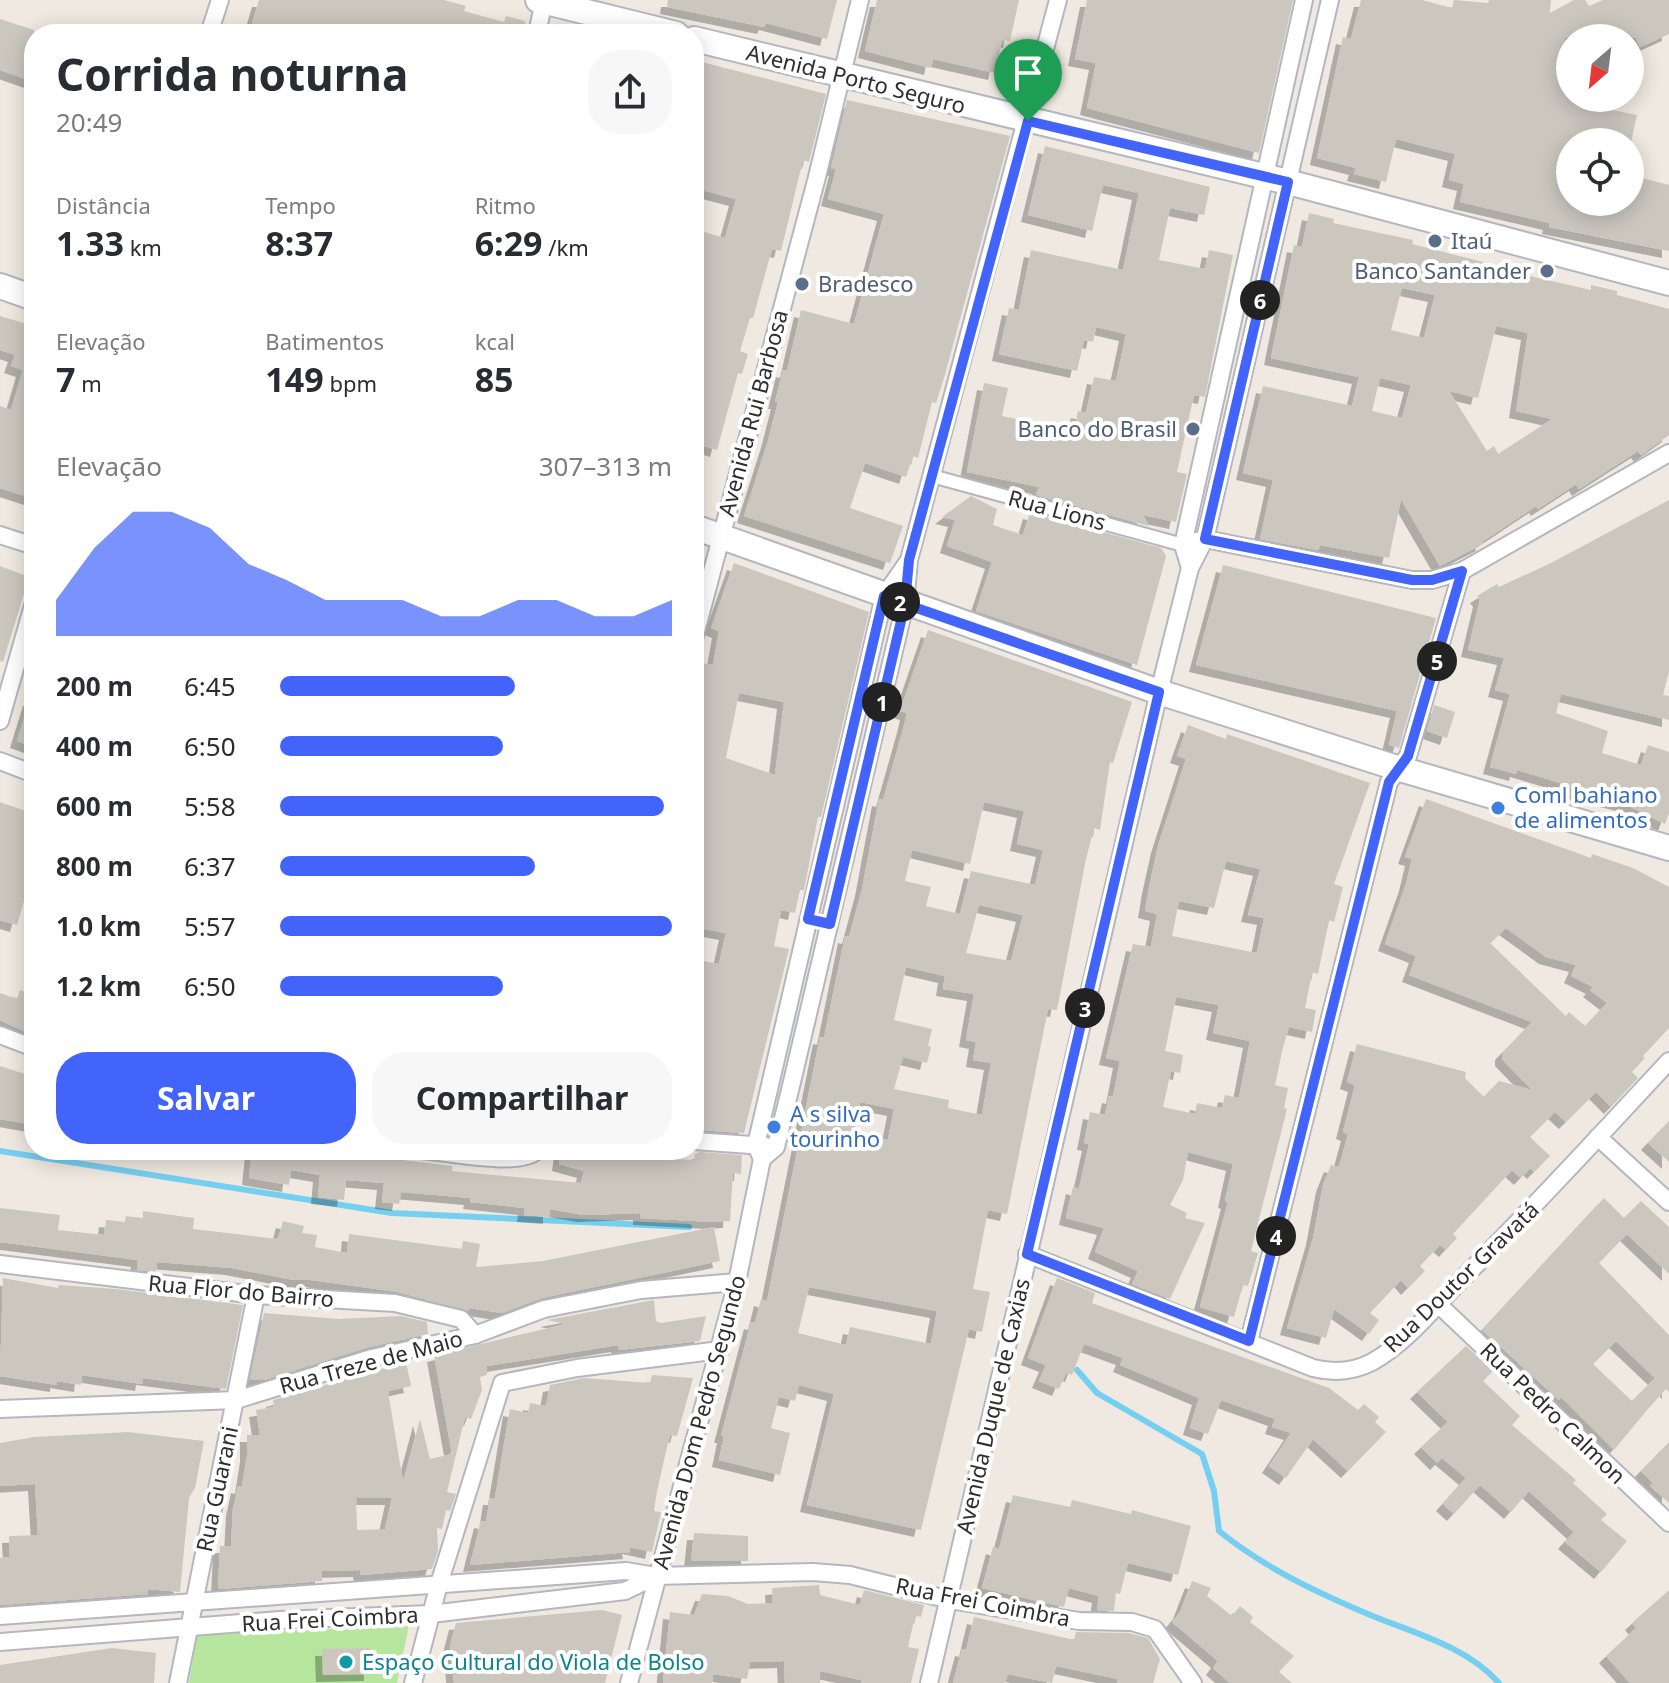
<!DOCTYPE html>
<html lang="pt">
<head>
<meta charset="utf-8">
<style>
  body { margin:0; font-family:"Noto Sans",sans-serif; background:#f7f7f7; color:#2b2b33; height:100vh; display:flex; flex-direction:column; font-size:30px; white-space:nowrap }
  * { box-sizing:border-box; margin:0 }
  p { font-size:26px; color:#7c7c81 }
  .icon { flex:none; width:44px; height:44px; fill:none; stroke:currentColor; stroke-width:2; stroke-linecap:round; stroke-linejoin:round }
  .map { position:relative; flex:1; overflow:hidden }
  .drawer { position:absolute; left:24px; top:24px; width:680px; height:1136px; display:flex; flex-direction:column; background:#fff; border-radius:32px; box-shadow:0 4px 20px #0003 }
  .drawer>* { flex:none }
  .needle { width:52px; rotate:208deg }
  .controls { position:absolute; left:1556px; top:24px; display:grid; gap:16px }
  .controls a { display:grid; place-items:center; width:88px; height:88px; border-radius:50%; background:#fff; box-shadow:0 4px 20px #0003; font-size:40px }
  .pin { position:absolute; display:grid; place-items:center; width:68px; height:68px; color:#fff; margin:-82px -34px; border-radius:50% 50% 50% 0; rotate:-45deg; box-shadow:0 0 8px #0007 }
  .pin .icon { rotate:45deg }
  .km { position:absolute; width:40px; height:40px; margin:-20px; border-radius:50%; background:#222; color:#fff; font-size:22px; line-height:40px; text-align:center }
  .round { display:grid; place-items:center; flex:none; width:84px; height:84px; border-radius:32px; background:#f7f7f7 }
  .summary { display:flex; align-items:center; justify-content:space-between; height:136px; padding:0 32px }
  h1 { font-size:44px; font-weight:700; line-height:60px }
  .figures { display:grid; grid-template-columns:repeat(3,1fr); gap:12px; height:136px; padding:8px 32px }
  .figures div { display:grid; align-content:center }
  .figures b { font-size:34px; font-weight:700 }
  .figures small { font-size:22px; font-weight:400 }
  .figures p { font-size:22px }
  .chart { height:224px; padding:16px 32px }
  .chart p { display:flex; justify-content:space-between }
  .chart svg { width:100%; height:144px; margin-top:8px; fill:#4264fb; opacity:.7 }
  .primary-button { display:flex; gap:16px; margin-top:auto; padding:16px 32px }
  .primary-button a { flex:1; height:92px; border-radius:32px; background:#4264fb; color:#fff; font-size:32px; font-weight:700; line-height:92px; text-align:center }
  .primary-button a+a { background:#f7f7f7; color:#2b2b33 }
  ul { padding:0 32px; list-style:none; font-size:26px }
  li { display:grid; grid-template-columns:128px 96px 1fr; align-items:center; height:60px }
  li i { height:20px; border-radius:10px; background:#4264fb }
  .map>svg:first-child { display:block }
</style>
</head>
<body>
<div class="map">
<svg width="1669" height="1683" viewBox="0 0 1669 1683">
  <defs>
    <filter id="shadow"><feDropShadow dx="-7" dy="7" stdDeviation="0" flood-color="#0004"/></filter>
  </defs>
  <rect width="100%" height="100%" fill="#efe9e1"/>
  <!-- green -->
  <path fill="#b6e59e" d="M409 1625 397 1683H189L197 1635Z"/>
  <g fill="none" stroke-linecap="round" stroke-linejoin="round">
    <!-- stream -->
    <g stroke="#75cff0" stroke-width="6">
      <path d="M0 1151 392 1213 689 1227"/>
      <path d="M1077 1370 1097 1393 1202 1454 1214 1491 1219 1531C1266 1569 1320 1594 1375 1617 1418 1634 1468 1648 1499 1683"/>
    </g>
  </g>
  <!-- building -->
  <g fill="#cbc7bf" fill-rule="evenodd" filter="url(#shadow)">
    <path d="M259 0H444L466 6 464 11 504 22 506 16 525 21 526 34H249Z"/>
    <path d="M668 0H837L827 39 766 23 764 27 667 7Z"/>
    <path d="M877 0H1019L1010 41 1002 40 995 73 933 59 931 68 865 51Z"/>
    <path d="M1087 0H1293L1259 153 1087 108 1096 63 1075 59Z"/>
    <path d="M1361 0H1422L1452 8 1454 0 1488 3 1489 0H1551L1550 13 1574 0H1585L1589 6 1603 0H1669V34L1640 47 1636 38H1565L1560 71 1570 74V98H1609L1607 109 1637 115 1631 142H1570V202H1630V175L1669 185V251L1549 227 1550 223 1460 202 1464 184 1449 180 1455 154 1396 139 1386 182 1354 174 1356 168 1317 158 1343 37 1351 39Z"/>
    <path d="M0 19 34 30V82L0 70Z"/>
    <path d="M694 60 826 94 809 162 803 160 781 251 772 249 753 318H750L740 351 748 354 742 374 738 373 717 450 694 443V229L725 238 736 199 694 188Z"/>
    <path d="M847 100 1010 136 944 378 936 403 932 402 918 458 913 456 906 477 865 463 850 508 903 526 890 563 744 516 768 441 778 402H775L783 370 787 371 801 310 854 324 884 214 828 199 836 169 831 168Z"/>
    <path d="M1045 146 1210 187 1204 215 1170 208 1159 260 1205 269 1209 250 1233 255 1205 397 1194 395 1177 472 1187 474 1176 522 1143 515 1149 526 1036 495 1039 487 967 472 984 383 1008 388 1002 416 1074 431 1078 411 1086 413 1094 377 1116 381 1126 334 1096 327 1093 342 1084 340 1077 371 999 354 1009 308 1019 310 1031 250 1123 270 1139 193 1103 185 1092 231 1028 215Z"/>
    <path d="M1309 213 1334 219 1333 223 1413 240 1412 244 1483 262 1482 265 1591 290V285L1617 291V295L1669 309V435L1641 455 1638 451 1579 489 1576 484 1538 509 1536 506 1482 542 1483 544 1440 566 1401 499 1389 558 1320 545 1318 550 1260 539 1273 480 1243 473 1263 386 1352 406 1359 377 1271 358 1294 245 1302 247ZM1402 288 1435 295 1424 338 1391 330ZM1496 326 1528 333 1516 411 1552 419 1498 454 1494 446 1487 451 1449 391 1478 398ZM1380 378 1411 385 1402 418 1372 411Z"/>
    <path d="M0 316 34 326 31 498 0 488V406L11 410 23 370 11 366 15 355 0 350Z"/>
    <path d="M971 496 997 509 993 525 1023 535 1030 512 1161 548 1166 556 1137 665 976 611 992 562 947 546 955 520 942 517Z"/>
    <path d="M1669 500V671L1663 695 1669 696V720L1561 694 1556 713 1608 731 1602 753 1641 765 1648 745 1669 752V813L1665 824 1627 805 1575 792 1577 788 1517 770 1516 774 1490 767 1510 694 1495 690 1504 658 1468 650 1480 600 1477 596 1497 584 1499 587 1551 563Z"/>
    <path d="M734 563 869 612 821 817H818L804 890H800L795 913 781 910 774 946 789 949 744 1133 699 1130 696 1091 704 1051 694 1049V959L719 964 726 933 694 927V671L696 662 713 665 719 631 711 628ZM739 693 784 702 775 775 726 758Z"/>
    <path d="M1223 565 1436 618 1399 748 1389 745 1397 711 1196 665Z"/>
    <path d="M0 566 29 577 3 662 0 661Z"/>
    <path d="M928 630 1132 702 1113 763 1110 762 1100 830 1094 828 1086 859 1057 1010 1048 1009 1007 1214 988 1210 973 1289 990 1292 982 1332 969 1329 921 1530 807 1505 834 1394 799 1385 795 1401 779 1397 771 1428 790 1433 780 1475 719 1460 724 1436H721L751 1322 755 1323 761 1299 767 1301 820 1037 824 1038 845 936 849 937 862 889 879 799 883 800 904 726 907 713 900 711ZM984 802 1024 811 1017 844 1043 850 1035 885 971 871 960 914 926 906 931 887 905 881 912 850 970 864ZM979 905 1023 915 1011 961 966 953ZM906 967 945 976 943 989 974 994 966 1040 976 1042 973 1060 991 1063 982 1115 948 1108 949 1100 894 1089 903 1057 927 1063 931 1047 928 1046 932 1029 894 1020ZM860 1102 894 1109 888 1140 855 1133ZM809 1287 937 1311 931 1344 850 1327 846 1345 798 1333Z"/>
    <path d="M30 699H34V747L17 741Z"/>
    <path d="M1434 705 1455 712 1447 738 1427 731Z"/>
    <path d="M1188 725 1226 739 1227 734 1370 783 1334 884 1343 887 1334 922 1329 920 1318 974 1312 972 1305 1008 1316 1010 1312 1032 1289 1027 1283 1047 1275 1085 1288 1088 1284 1108 1287 1109 1251 1251 1258 1253 1248 1286 1243 1285 1234 1317 1200 1307 1228 1202 1225 1201 1233 1164 1188 1152 1183 1180 1170 1205 1187 1213 1185 1218 1205 1223 1170 1299 1132 1284 1138 1271 1095 1252 1104 1228 1066 1218 1073 1187 1079 1189 1089 1144 1084 1143 1090 1112 1105 1115 1109 1096 1113 1097 1120 1061 1106 1058 1133 944 1151 947 1157 914 1145 911 1149 887 1158 846 1186 759 1177 756ZM1226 861 1260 869 1248 915 1264 918 1257 953 1172 936 1179 901 1214 908ZM1176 997 1219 1005 1213 1033 1250 1041 1239 1098 1225 1095 1222 1108 1197 1103 1195 1114 1163 1107 1171 1071 1180 1073 1183 1055 1165 1051Z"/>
    <path d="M1426 799 1591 858 1592 854 1633 868 1669 887V1028L1643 1056 1645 1058 1632 1072 1638 1078 1611 1107 1596 1092 1566 1122 1555 1112 1530 1137 1550 1156 1534 1172 1530 1168 1521 1178 1512 1170 1453 1234 1457 1238 1446 1250 1440 1245 1420 1266 1425 1271 1408 1288 1401 1280 1370 1313 1379 1320 1369 1334 1334 1309 1326 1338 1287 1328 1313 1238 1323 1185 1331 1165 1339 1167 1348 1134 1343 1132 1355 1085 1347 1082 1357 1044 1466 1072 1465 1078 1484 1097 1499 1081 1532 1090 1502 1059V1053L1532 1022 1409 975 1416 956 1385 944 1406 884 1412 859 1405 857ZM1506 928 1546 957 1576 965 1571 976 1593 987 1590 990 1607 1003 1585 1026 1569 1012 1566 1016 1490 943Z"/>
    <path d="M0 802 34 814V867L17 925 0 920Z"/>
    <path d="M20 990 34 995V1036L0 1020V993L17 999Z"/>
    <path d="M0 1066 34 1077V1125L0 1119Z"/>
    <path d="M1669 1121V1162L1648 1143Z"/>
    <path d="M252 1150 352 1154 452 1166V1171L581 1183 584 1171 559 1164 561 1150 639 1151 655 1152V1158L694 1160 695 1154 700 1152 742 1155 741 1174 733 1173 730 1221 713 1222 640 1218V1213L584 1215 550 1209V1217L524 1215 525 1208 470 1202 471 1198 401 1192 399 1204 382 1202 384 1183 346 1180 344 1200 318 1197 320 1175 291 1170 289 1185 249 1178Z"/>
    <path d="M1604 1198 1624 1218 1641 1201 1669 1227V1274L1627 1234 1599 1263 1669 1335V1392L1666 1389 1647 1410 1614 1450 1561 1397 1559 1400 1482 1330ZM1616 1341 1655 1378 1632 1401 1593 1364Z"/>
    <path d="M0 1208 60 1215 58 1230 104 1235 106 1220 125 1222 126 1216 143 1218V1211L194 1218 193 1229 278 1239 283 1221 304 1226 302 1233 317 1235 315 1247 347 1253 349 1234 462 1249 463 1241 480 1244 476 1267 543 1261 714 1227 720 1261 542 1298 502 1313 469 1308 468 1311 398 1292 311 1280H294L232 1268 157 1262 156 1272 137 1270 138 1260 0 1242Z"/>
    <path d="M3 1278 58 1288 59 1285 116 1289 243 1305 226 1389 143 1378 142 1384 82 1375 81 1385 57 1381V1385L0 1376Z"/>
    <path d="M1057 1278 1095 1293 1092 1303 1329 1388 1358 1410 1364 1404 1379 1417 1375 1422 1386 1432 1348 1471 1313 1439 1286 1478 1269 1466 1291 1433 1272 1427 1275 1419 1221 1400 1208 1434 1190 1428 1199 1398 1120 1365 1123 1358 1084 1344 1072 1375 1066 1373 1059 1389 1039 1381 1046 1365 1028 1358Z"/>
    <path d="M654 1300 656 1321 661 1323 706 1316 700 1341 619 1350 618 1345 487 1366V1375L480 1377 482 1390 471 1419 465 1417 447 1492 456 1494 450 1511 446 1510 442 1529 437 1528 438 1551 432 1569 361 1575 360 1570 322 1571V1581L218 1589 220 1546H231L233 1509 238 1486 242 1487 247 1455V1435H260L256 1410 274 1407 273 1400 406 1362 411 1386 388 1391 403 1482 420 1419 430 1459 452 1454 434 1355 566 1324 547 1320ZM356 1498H392L385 1529 357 1530Z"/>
    <path d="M264 1313 339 1319 401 1316 427 1322 428 1334 369 1347 264 1380 250 1379Z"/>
    <path d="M1466 1346 1493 1371 1483 1381 1520 1416 1512 1425 1576 1480 1573 1483 1607 1514 1601 1520 1627 1541 1601 1572 1565 1542 1574 1532 1529 1491 1511 1512 1480 1485 1454 1514 1443 1504 1466 1478 1442 1458 1437 1463 1421 1447 1448 1422 1417 1392Z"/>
    <path d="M652 1375 693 1378 677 1436 670 1435 667 1447 657 1491 654 1511 661 1512 652 1552 629 1547 630 1552 470 1565 481 1521 486 1522 490 1498H495L510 1409 528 1413 530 1403 546 1406 550 1385 584 1378 650 1383Z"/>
    <path d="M128 1432 204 1441 195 1488 189 1498 180 1592 148 1589V1594L0 1605V1558L10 1557 9 1536 38 1535 35 1484 0 1486V1443L34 1437Z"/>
    <path d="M1669 1442V1503L1650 1486 1653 1483 1641 1471Z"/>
    <path d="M1013 1495 1070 1507 1072 1500 1131 1514 1132 1510 1191 1526 1178 1575 1128 1563 1120 1594 1116 1593 1114 1611 1097 1610 1099 1596 1069 1588 1064 1607 982 1588 993 1547 999 1549Z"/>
    <path d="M694 1533 748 1536V1561H691Z"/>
    <path d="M1192 1581 1211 1588 1207 1596 1232 1616 1240 1606 1253 1617 1250 1622 1294 1656 1279 1672 1292 1683H1230L1213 1668 1218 1661 1172 1622 1180 1612Z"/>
    <path d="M819 1585 820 1595 860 1605 864 1590 924 1605 921 1617 915 1616 908 1647 919 1649 911 1683H861V1680L820 1671V1683H785L784 1661 750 1662 747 1679 713 1674 712 1683H663L670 1612 694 1615 702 1594 728 1596 748 1604 773 1603 772 1588Z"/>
    <path d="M1669 1590V1683H1630L1606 1656 1636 1628 1632 1623Z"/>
    <path d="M602 1610 622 1615 605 1683H454L450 1646 456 1623Z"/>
    <path d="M974 1617 1074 1640 1076 1632 1129 1633 1148 1638 1160 1659 1153 1683H1117L1118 1679 1056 1666 1052 1683 1008 1674 1005 1683H953L962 1649 966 1650Z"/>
    <path d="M112 1648 156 1653 154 1683H0V1665Z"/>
    <path d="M370 1648 371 1674 323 1675 322 1649Z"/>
  </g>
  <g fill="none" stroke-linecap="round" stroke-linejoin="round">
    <!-- pedestrian casing -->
    <g stroke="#b4b7c1" stroke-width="16">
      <path id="pedestrian" d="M932 476 1183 545"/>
    </g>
    <!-- minor casing -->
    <g stroke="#b4b7c1" stroke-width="20">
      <g id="minor">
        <path d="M209 34 220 0"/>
        <path d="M537 34 544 0"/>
        <path d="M0 535 34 546"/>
        <path d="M1196 541 1205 539 1412 580H1432L1462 571 1669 453"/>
        <path d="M1190 568 1183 545 1304 0"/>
        <path d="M694 639 817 177 860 0"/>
        <path d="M0 721 34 602"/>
        <path d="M0 761 34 774"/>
        <path d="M0 1035 34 1048"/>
        <path d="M1598 1137 1669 1202"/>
        <path d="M694 1141 766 1146"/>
        <path d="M421 1150C448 1152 521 1168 538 1150"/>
        <path d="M762 1159 776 1147 791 1086 905 604 909 560 1058 0"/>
        <path d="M762 1159 756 1145 884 596 907 563"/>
        <path d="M1027 1254 1313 1368C1333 1373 1353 1372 1372 1362 1405 1344 1432 1310 1458 1283 1531 1211 1599 1136 1669 1061"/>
        <path d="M0 1264 256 1295 395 1303 461 1319 475 1335"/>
        <path d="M1438 1304 1669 1523"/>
        <path d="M1249 1341 1389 782 1408 756 1462 571"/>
        <path d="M0 1409 236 1400 372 1358 475 1335 544 1309 641 1290 737 1282"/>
        <path d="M0 1616 626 1571 656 1576 813 1572 850 1575 950 1600 1079 1621 1132 1622 1155 1629 1193 1683"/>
        <path d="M0 1642 280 1620 431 1614 625 1591 656 1576"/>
        <path d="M178 1683 256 1295"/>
        <path d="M413 1683 439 1584 502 1383 577 1368 720 1350"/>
        <path d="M629 1683 737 1282 762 1159"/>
        <path d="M929 1683 1159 692 1190 568 1205 539 1330 0"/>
      </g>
    </g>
    <!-- secondary casing -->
    <g stroke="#b4b7c1" stroke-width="28">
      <g id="secondary">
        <path d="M538 0 676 34"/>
        <path d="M694 39 1288 182 1669 283"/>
        <path d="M0 286 34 298"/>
        <path d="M694 527 1159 692 1397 768 1669 848"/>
      </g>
    </g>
    <!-- pedestrian -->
    <use href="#pedestrian" stroke="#fff" stroke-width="12"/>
    <!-- minor -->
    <use href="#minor" stroke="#fff" stroke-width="16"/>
    <!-- secondary -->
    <use href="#secondary" stroke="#fff" stroke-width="24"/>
  </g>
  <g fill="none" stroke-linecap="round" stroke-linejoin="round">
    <!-- route casing -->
    <g stroke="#fff" stroke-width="16">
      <path id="route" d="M1028 121 909 560 905 604 830 924 808 919 884 596 905 604 1159 692 1027 1254 1249 1341 1389 782 1408 756 1462 571 1432 580H1412L1205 539 1288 182 1028 121"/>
    </g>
    <!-- route -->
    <use href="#route" stroke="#4264fb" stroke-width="10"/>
  </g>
  <!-- markers -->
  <g fill="#5c6f8a" stroke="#fff" stroke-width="3">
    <circle cx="1435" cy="241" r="8"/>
    <circle cx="1547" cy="271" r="8"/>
    <circle cx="802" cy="284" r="8"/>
    <circle cx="1193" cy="429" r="8"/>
  </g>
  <g fill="#3f7fe0" stroke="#fff" stroke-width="3">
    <circle cx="1498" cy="808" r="8"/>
    <circle cx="774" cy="1127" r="8"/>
  </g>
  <circle fill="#0f9aa8" stroke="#fff" stroke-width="3" cx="346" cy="1662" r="8"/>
  <g text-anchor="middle" stroke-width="8" stroke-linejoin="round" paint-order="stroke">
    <!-- street labels -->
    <g font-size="22" fill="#2e2e2e" stroke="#fff">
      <text transform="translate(856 79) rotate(14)" y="8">Avenida Porto Seguro</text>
      <text transform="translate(753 413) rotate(-75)" y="8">Avenida Rui Barbosa</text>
      <text transform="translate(1057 510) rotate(15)" y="8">Rua Lions</text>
      <text transform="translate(1461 1277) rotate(-44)" y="8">Rua Doutor Gravatá</text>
      <text transform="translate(241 1291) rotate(5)" y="8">Rua Flor do Bairro</text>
      <text transform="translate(371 1362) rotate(-15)" y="8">Rua Treze de Maio</text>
      <text transform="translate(993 1406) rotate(-77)" y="8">Avenida Duque de Caxias</text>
      <text transform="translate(1553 1413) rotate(44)" y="8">Rua Pedro Calmon</text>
      <text transform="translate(699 1422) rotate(-75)" y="8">Avenida Dom Pedro Segundo</text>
      <text transform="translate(217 1489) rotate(-78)" y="8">Rua Guarani</text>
      <text transform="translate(983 1602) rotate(11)" y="8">Rua Frei Coimbra</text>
      <text transform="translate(330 1619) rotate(-3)" y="8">Rua Frei Coimbra</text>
    </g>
    <!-- service labels -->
    <g font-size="22" fill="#4e5e75" stroke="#fff" text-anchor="start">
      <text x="1451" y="249">Itaú</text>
      <text x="1531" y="279" text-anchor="end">Banco Santander</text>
      <text x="818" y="292">Bradesco</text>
      <text x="1177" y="437" text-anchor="end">Banco do Brasil</text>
    </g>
    <!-- shop labels -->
    <g font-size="22" fill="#366cbe" stroke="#fff" text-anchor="start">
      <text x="1514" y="803">Coml bahiano<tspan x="1514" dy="25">de alimentos</tspan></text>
      <text x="790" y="1122">A s silva<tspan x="790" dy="25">tourinho</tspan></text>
    </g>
    <!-- culture labels -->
    <g font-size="22" fill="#0d838f" stroke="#fff" text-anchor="start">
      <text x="362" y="1670">Espaço Cultural do Viola de Bolso</text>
    </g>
  </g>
</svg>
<div class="controls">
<a><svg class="needle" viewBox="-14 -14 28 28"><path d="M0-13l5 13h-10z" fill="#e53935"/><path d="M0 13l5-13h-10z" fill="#7c7c81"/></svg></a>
<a><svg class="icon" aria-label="locate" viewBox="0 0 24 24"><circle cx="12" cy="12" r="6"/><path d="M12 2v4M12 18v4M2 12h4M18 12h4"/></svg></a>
</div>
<div class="pin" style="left:1028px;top:121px;background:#1e9e55"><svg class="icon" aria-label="arrive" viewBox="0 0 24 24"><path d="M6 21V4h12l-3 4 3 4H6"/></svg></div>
<b class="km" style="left:882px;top:702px">1</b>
<b class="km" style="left:900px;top:602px">2</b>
<b class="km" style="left:1085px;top:1008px">3</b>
<b class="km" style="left:1276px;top:1236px">4</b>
<b class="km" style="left:1437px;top:661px">5</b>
<b class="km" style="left:1260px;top:300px">6</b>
<section class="drawer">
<div class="summary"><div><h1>Corrida noturna</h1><p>20:49</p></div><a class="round"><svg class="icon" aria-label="share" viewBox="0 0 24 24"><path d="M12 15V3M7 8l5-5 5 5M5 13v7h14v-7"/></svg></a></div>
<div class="figures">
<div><p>Distância</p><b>1.33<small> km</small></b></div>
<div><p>Tempo</p><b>8:37</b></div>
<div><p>Ritmo</p><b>6:29<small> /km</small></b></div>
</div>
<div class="figures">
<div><p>Elevação</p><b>7<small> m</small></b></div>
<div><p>Batimentos</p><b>149<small> bpm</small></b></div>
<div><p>kcal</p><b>85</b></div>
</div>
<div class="chart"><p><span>Elevação</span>307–313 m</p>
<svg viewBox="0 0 160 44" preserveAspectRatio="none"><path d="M0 44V33L10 17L20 6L30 6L40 11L50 22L60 27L70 33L80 33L90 33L100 38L110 38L120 33L130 33L140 38L150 38L160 33V44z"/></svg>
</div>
<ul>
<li><b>200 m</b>6:45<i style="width:60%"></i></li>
<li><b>400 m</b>6:50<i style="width:57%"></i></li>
<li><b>600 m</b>5:58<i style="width:98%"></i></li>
<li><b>800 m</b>6:37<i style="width:65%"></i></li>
<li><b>1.0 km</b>5:57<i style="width:100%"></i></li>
<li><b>1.2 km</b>6:50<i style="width:57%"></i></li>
</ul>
<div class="primary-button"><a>Salvar</a><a>Compartilhar</a></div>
</section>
</div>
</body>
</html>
